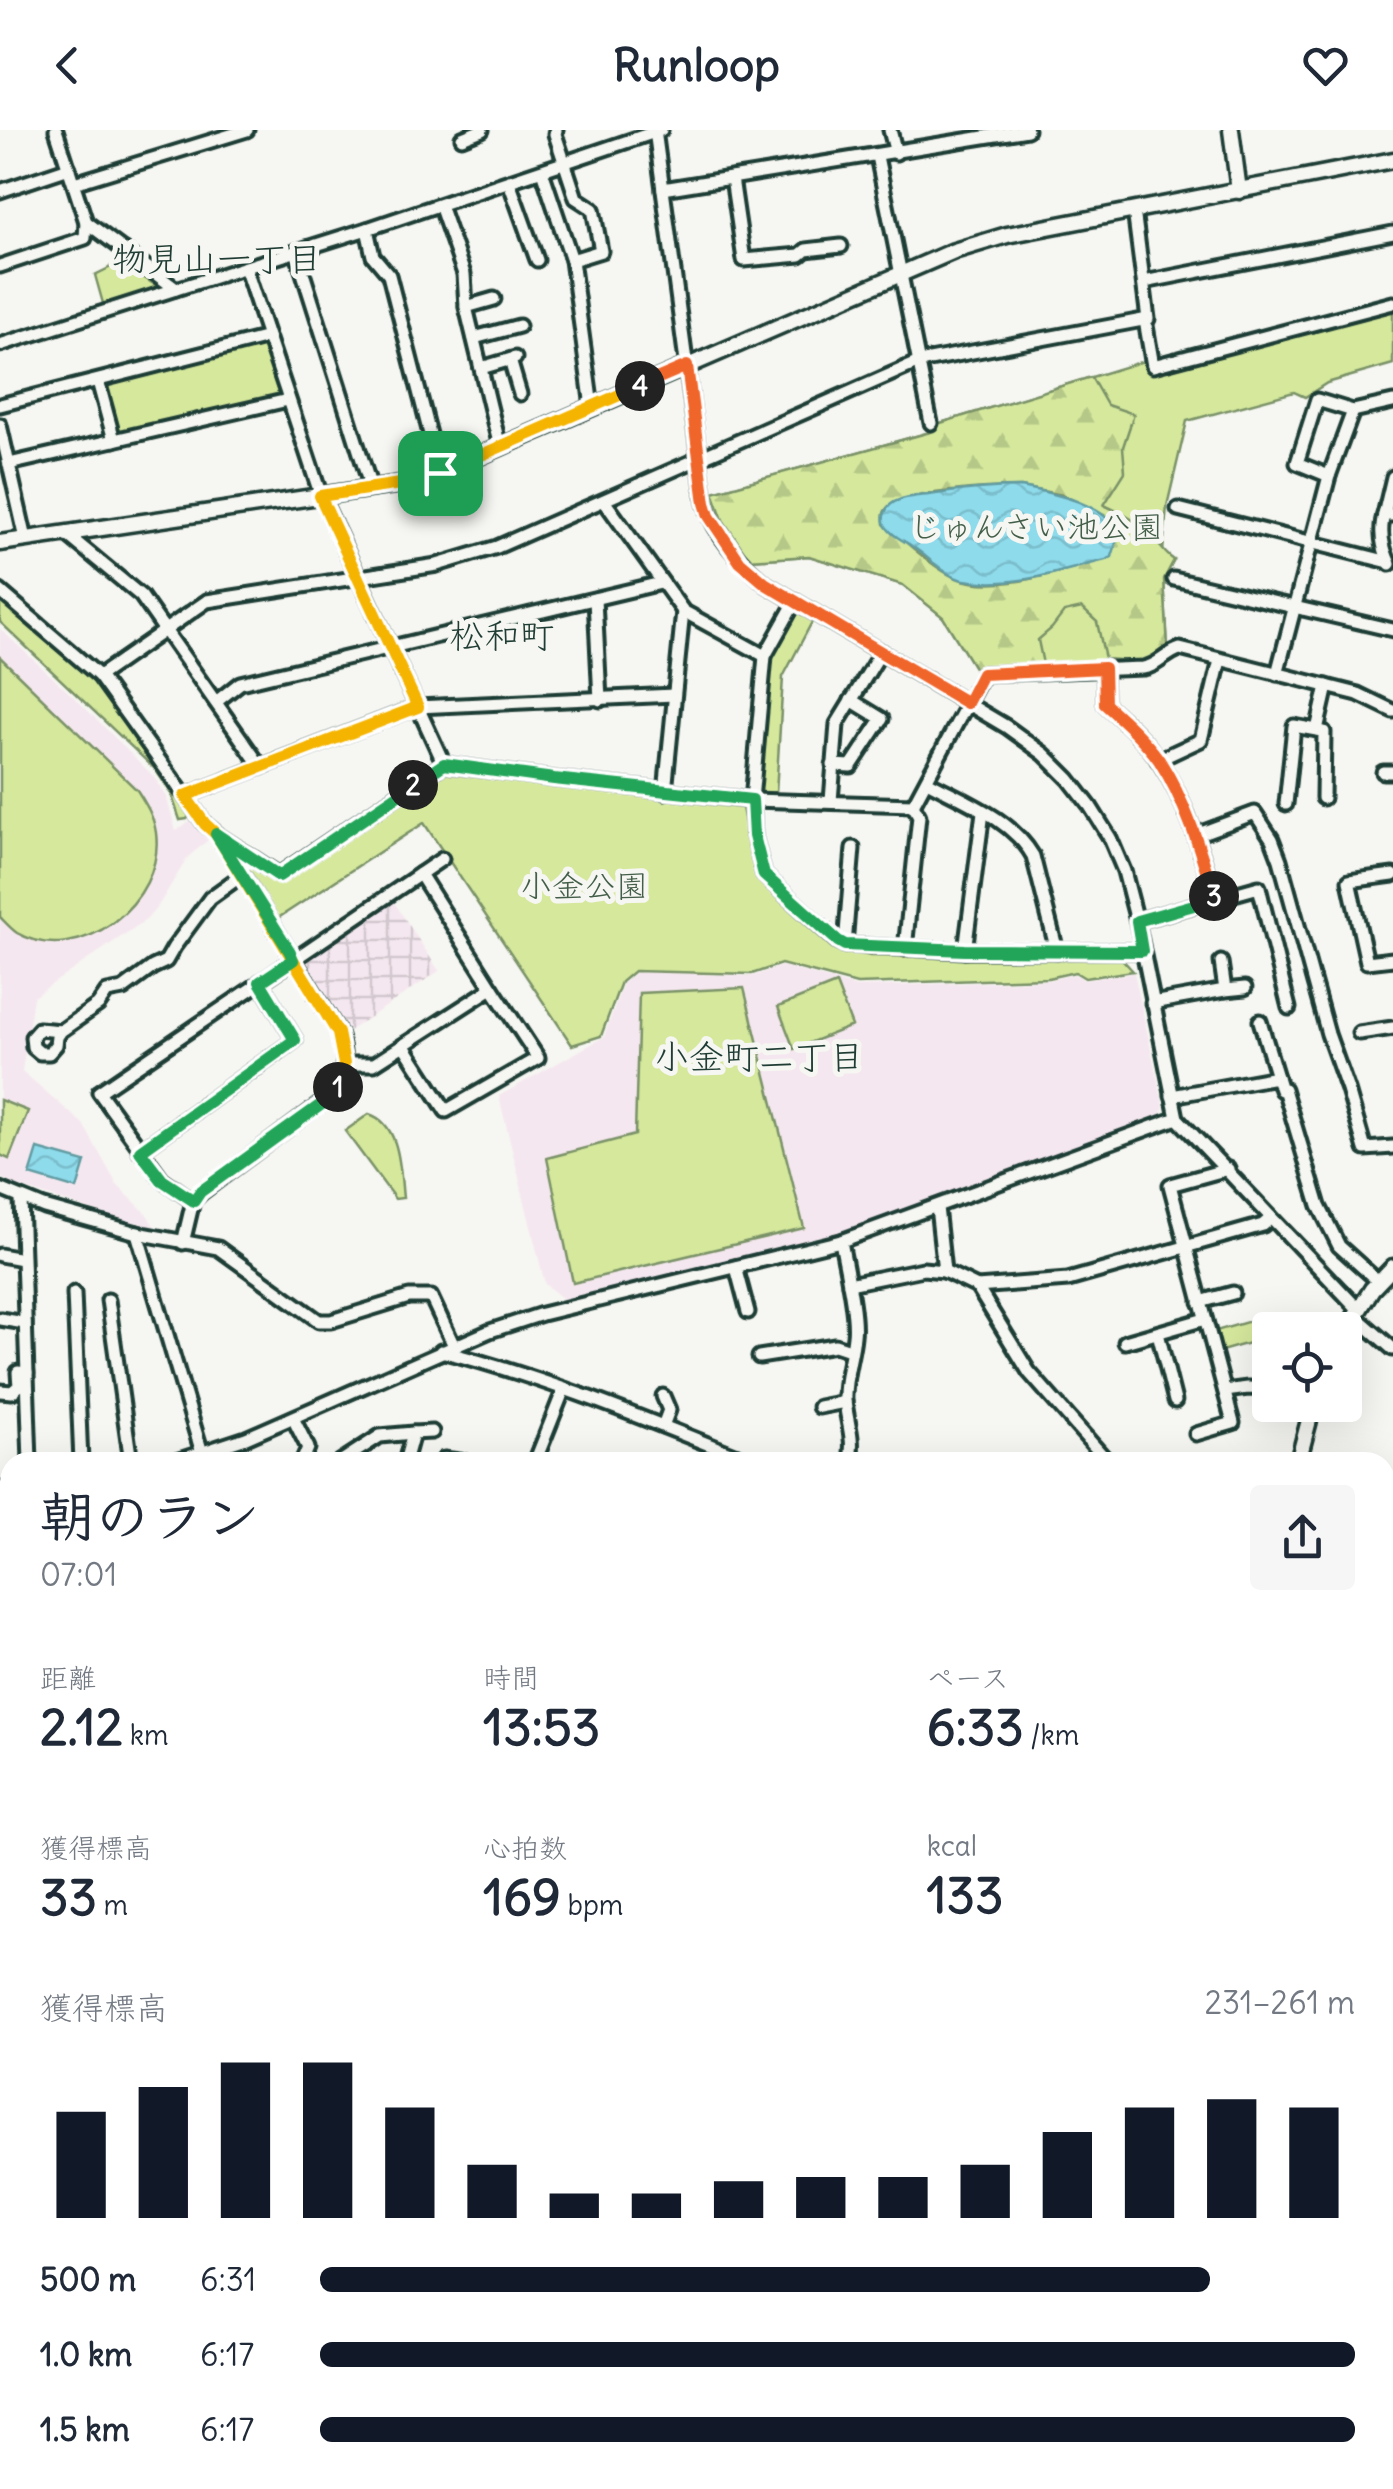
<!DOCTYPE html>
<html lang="ja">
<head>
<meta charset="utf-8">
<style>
  body { margin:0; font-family:Delius,"Klee One",sans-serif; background:#f6f6f7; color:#1f2937; height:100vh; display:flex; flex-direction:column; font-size:38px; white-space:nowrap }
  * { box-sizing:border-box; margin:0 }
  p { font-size:32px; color:#747a83 }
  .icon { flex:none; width:55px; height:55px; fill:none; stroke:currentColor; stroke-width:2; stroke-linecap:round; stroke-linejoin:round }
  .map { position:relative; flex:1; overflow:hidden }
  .panel { position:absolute; left:0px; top:1322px; width:1395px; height:1038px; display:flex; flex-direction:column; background:#fff; border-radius:30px 30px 0 0; box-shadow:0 10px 40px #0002 }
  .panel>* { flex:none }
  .fabs { position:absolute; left:1252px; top:1182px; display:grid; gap:20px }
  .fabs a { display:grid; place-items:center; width:110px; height:110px; border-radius:10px; background:#fff; box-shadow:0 10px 40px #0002; font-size:50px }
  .pin { position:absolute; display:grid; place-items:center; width:85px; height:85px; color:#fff; margin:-42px; border-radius:20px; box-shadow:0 5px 15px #0006 }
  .km { position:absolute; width:50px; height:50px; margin:-25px; border-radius:50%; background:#222; color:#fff; font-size:28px; line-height:50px; text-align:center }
  .round { display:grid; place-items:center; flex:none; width:105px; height:105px; border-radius:10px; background:#f6f6f7 }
  .head { display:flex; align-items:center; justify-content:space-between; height:170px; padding:0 40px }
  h1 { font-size:55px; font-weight:700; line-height:75px }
  .metrics { display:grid; grid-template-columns:repeat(3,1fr); gap:15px; height:170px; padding:10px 40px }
  .metrics div { display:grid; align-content:center }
  .metrics b { font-size:50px; font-weight:700 }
  .metrics small { font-size:28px; font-weight:400 }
  .metrics p { font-size:28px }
  .chart { height:280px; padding:20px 40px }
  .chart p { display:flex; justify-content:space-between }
  .chart svg { width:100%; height:180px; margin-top:10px; stroke:#111827; stroke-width:6 }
  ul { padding:0 40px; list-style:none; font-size:32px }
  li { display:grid; grid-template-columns:160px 120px 1fr; align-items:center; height:75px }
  li i { height:25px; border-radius:12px; background:#111827 }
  header { display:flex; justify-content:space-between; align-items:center; height:130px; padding:0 40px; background:#fff; font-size:45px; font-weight:700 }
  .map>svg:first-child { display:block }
</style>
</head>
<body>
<header><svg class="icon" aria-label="back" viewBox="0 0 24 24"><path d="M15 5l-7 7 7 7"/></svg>Runloop<svg class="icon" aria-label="heart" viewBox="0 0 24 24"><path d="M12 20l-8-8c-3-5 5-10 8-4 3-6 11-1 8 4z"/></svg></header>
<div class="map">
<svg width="1393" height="2359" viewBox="0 0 1393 2359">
  <defs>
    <pattern id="industrial-grid" width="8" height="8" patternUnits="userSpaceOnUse" patternTransform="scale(2.5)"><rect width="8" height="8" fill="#f5e7ef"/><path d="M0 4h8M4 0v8" fill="none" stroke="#d2c7ce"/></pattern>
    <pattern id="forest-firs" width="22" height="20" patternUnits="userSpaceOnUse" patternTransform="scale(2.5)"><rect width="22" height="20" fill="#d5e89c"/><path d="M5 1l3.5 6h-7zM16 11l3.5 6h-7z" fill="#b6c887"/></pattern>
    <pattern id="water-waves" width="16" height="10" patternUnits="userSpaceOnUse" patternTransform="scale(2.5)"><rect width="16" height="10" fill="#8edbec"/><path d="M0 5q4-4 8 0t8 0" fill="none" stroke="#7abdcb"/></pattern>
  </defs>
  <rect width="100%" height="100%" fill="#f6f6f2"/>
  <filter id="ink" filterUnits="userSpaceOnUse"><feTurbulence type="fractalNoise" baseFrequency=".01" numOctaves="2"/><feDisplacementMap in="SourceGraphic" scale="20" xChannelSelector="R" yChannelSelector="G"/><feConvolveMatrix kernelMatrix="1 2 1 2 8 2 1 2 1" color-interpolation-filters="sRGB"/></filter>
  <g filter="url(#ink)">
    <!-- built -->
    <g fill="#f5e7ef">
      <path d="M0 499 77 570 155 648 166 666 176 701 194 688 208 710 188 727 158 776 147 789 33 867 22 941 83 994 117 1055 146 1083 157 1101 14 1055 0 1047Z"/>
      <path d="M782 836 857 857 1049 850 1075 844 1084 850 1134 843 1164 978 1157 990 834 1105 563 1169 545 1154 499 966 604 907 623 853 636 842 753 846Z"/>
      <path d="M1393 2091V2359H1140L1141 2350H1385V2093Z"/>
    </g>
    <!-- industrial -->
    <g fill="url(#industrial-grid)">
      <path d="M392 769 439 841 349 901 304 829Z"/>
      <path d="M571 2350H715L815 2359H569Z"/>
    </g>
    <!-- green -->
    <g fill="#d5e89c" stroke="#7a9268" stroke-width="2.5">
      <path d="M117 130 155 155V161L104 177 95 145 109 138Z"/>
      <path d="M1393 179V234L1327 253 1305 267 1294 262 1187 291 1167 376 1163 422 1174 430 1164 449 1168 518 1144 534 1101 532 975 539 943 487 903 455 809 426 750 430 723 390 713 362 934 301V295L1147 230 1150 242Z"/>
      <path d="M268 207 288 270 114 310 98 251Z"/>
      <path d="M0 466 84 538 192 682 187 689 180 690 171 663 155 639 0 492Z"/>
      <path d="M797 481 813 490 783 547 776 663H762L758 658 770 528Z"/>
      <path d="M0 527 137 660C146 674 154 687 156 703 165 771 80 839 17 803 11 799 5 792 0 787Z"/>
      <path d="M443 643 742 678 757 749 836 817 870 826 1121 828 1133 841 1085 848 1075 842 1048 848 857 854 781 834 752 844 634 841 621 852 601 906 572 915 424 693 275 790 241 738 245 733 278 754Z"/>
      <path d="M836 854 852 896 794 919 778 877Z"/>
      <path d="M744 858 804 1098 573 1153 547 1028 635 1005 639 863Z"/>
      <path d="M0 970 28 981 9 1029 0 1025Z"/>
      <path d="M369 984C401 994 400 1041 403 1068L395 1069 345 1001Z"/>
      <path d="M1268 1186 1272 1200 1270 1207 1218 1222 1212 1202Z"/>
    </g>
    <!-- forest -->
    <path fill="url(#forest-firs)" stroke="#7a9268" stroke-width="2.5" fill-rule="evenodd" d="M1091 247 1107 275 1134 284 1123 317 1125 342 1104 375C1119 382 1134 389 1147 400 1157 410 1162 422 1174 430L1164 449 1168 518C1145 537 1133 530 1105 529L1097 492 1082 478 1064 482 1052 498 1038 510 1043 534 975 539 943 487 903 455 809 426 750 430 723 390 713 362 934 301V295ZM1021 357 1063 365 1104 385 1072 438C1038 448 989 462 954 447 933 438 903 409 884 394 884 387 882 384 887 378 900 361 997 357 1021 357Z"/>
    <!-- water -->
    <g fill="url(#water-waves)" stroke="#629ca2" stroke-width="2.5">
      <path d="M1021 357C1046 362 1110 373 1116 404 1118 412 1114 419 1112 427L1106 430C1059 441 1013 459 964 450 944 446 929 427 913 417 905 411 894 407 888 399 878 388 887 374 899 370 908 366 920 366 929 365 960 360 990 357 1021 357Z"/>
      <path d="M38 1019 85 1032 77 1059 30 1045Z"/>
      <path d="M0 2080 10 2084V2350H571L569 2359H0Z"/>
      <path d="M715 2350H911L935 2359H815Z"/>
    </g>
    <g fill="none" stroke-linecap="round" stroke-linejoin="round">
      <!-- minor casing -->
      <g stroke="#1f3d34" stroke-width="19">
        <g id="minor">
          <path d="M556 0 555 4 576 68 593 79 601 121 572 130 592 277"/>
          <path d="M655 0 705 373C716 407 739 431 766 454L1007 597 1044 624 1069 649 1090 676 1110 708 1124 741 1137 791 1177 988 1359 1180"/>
          <path d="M890 0 896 23"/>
          <path d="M462 8 482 0"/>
          <path d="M877 26 931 293"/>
          <path d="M542 41 572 130"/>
          <path d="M732 48 744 130 800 125 806 120 841 116"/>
          <path d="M509 52 537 130"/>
          <path d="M74 53 247 0"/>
          <path d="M663 59 1027 0"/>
          <path d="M0 61 69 38"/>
          <path d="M440 75 464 144 466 177 500 317"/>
          <path d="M367 99 373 126 389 145 440 343"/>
          <path d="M296 121 371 358"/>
          <path d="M0 136 85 108 86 92"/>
          <path d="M245 137 321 366 444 634 554 649 752 670 913 675 983 544 1143 538C1158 536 1166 523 1180 519L1358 564 1393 581"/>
          <path d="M1144 152 1393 103"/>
          <path d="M176 159 367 99 661 0"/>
          <path d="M466 177 494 169"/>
          <path d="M1145 190 1153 236 1393 173"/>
          <path d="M474 208 519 196"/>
          <path d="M0 215 176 159 86 92 56 0"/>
          <path d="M510 230 520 264"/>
          <path d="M481 238 515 228"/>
          <path d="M98 251 114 310"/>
          <path d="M0 275 268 207"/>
          <path d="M0 295 26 409"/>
          <path d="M9 334 288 270"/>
          <path d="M1329 346 1353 281"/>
          <path d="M1393 347 1384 385H1393"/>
          <path d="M605 372 683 481 765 526"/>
          <path d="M1178 379 1389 432"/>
          <path d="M1384 385C1379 402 1382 417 1390 434"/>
          <path d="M65 403 141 466 261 637"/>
          <path d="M1174 449 1393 500"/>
          <path d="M0 461 99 546 205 694 217 704 339 903C346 926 346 946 331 966L201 1063 193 1071 183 1113"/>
          <path d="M595 469 600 570"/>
          <path d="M795 472 765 526 752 670 754 706 764 745 837 811 845 815 965 821H1143"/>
          <path d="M1104 538 1105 574C1124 591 1145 609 1159 631 1187 673 1201 721 1215 769"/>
          <path d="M1277 544 1329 346 1297 333 1317 270 1353 281 1393 272"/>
          <path d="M99 546 207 471 437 435 497 417 919 232 1148 189 1134 80"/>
          <path d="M216 572 240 553 661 453"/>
          <path d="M1158 630 1201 610 1220 530"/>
          <path d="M833 635 851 636 882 589 851 570"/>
          <path d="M1383 642H1393"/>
          <path d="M927 651C964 671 1012 689 1033 726L1057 821"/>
          <path d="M665 662 683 481"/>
          <path d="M185 666 417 577 674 565"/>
          <path d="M1323 668 1324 602 1317 600 1327 556"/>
          <path d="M831 671 837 594 881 522"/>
          <path d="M1286 674 1294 596 1317 600"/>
          <path d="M1196 705 1255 683 1272 709 1280 730 1328 904 1348 960 1365 1019 1393 1017"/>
          <path d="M219 706 279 745 444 634"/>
          <path d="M1393 745 1349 751 1367 832 1393 829"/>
          <path d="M1137 791 1259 757 1289 878"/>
          <path d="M845 815 853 718"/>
          <path d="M905 819 919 686 913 675"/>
          <path d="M965 821 983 682"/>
          <path d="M1225 860 1245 858"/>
          <path d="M1152 873 1225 860 1221 832"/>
          <path d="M1260 891 1277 947"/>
          <path d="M61 901 39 899 32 907 33 917 40 923H49L56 915 57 907 61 901 98 875 107 862 123 859 153 837 166 831 174 817 210 768 242 745"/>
          <path d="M1359 903 1393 898"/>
          <path d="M404 916 446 981 538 928 492 858"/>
          <path d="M344 934H374L492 858 420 744"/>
          <path d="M1172 966 1277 947 1281 960 1284 959 1319 1076 1339 1116 1379 1152"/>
          <path d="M140 1021 295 910 260 852"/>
          <path d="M0 1059 44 1077 137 1103 218 1118 319 1191H331L409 1167H431L454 1216"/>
          <path d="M21 1069 30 1332"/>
          <path d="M193 1071 162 1049 99 962 442 729"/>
          <path d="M937 1077 944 1141"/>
          <path d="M137 1103 202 1323"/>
          <path d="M841 1111C845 1135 857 1184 854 1206 852 1227 844 1248 845 1270 846 1289 856 1312 849 1332"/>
          <path d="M0 1125 22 1129"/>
          <path d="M736 1137 748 1182"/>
          <path d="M849 1154 923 1139 944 1141 977 1157 1029 1242 1108 1332"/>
          <path d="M977 1157 1068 1150 1263 1095 1271 1088"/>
          <path d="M74 1163 81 1332"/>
          <path d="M108 1170 131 1332"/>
          <path d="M1200 1172 1233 1163"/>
          <path d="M1355 1186 1393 1219"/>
          <path d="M0 1189 25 1193"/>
          <path d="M1158 1203 1175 1271"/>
          <path d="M1125 1212 1205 1189"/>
          <path d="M441 1221C548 1248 650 1291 752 1332"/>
          <path d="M759 1227 835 1215 850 1220"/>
          <path d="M0 1261 12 1262 19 1256 18 1242 27 1243"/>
          <path d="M1225 1261 1248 1258 1270 1259"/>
          <path d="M663 1266 669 1280 663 1296"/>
          <path d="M819 1277 845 1272"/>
          <path d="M293 1288 308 1318 302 1332"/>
          <path d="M413 1303 432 1302"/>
          <path d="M1196 1304 1233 1293 1170 1055 1228 1039"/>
          <path d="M173 1332 246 1308 490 1201 542 1184 841 1111 1177 988"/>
          <path d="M340 1332 380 1306 413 1303 405 1332"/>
          <path d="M444 1332V1329L466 1332"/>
          <path d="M535 1332 564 1259"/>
          <path d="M0 1359H10"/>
          <path d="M1385 1389 1393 1410"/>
          <path d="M1385 1476 1393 1466"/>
          <path d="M0 1517 10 1522"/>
          <path d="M1385 1606 1393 1610"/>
          <path d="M0 1700 10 1704"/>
          <path d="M0 1761 10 1736"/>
          <path d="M1385 1884 1393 1881"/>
          <path d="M1385 1991 1393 1999"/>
          <path d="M1389 2036 1393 2022"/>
          <path d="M0 2068 10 2072"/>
        </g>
      </g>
      <!-- tertiary casing -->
      <g stroke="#1f3d34" stroke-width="21">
        <g id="tertiary">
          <path d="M1231 0 1239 61"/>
          <path d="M0 413 401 354 440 343 500 317 954 121 1007 105 1393 30"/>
          <path d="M1345 1202 1372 1159 1393 1137"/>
          <path d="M1298 1332 1313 1275"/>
          <path d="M0 1442 10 1446"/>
          <path d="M1385 1566 1393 1564"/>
          <path d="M1385 2035 1393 2037"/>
          <path d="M1114 2359 1115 2350"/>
        </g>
      </g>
      <!-- minor -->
      <use href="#minor" stroke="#f6f6f2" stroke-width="11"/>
      <!-- tertiary -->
      <use href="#tertiary" stroke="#f6f6f2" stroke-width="14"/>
    </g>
  </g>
  <g fill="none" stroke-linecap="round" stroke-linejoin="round" filter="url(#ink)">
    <!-- split-1 casing -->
    <g stroke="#fff" stroke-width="20">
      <path id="split-1" d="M338 957 344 934 338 903 216 704 205 694 185 666 418 577 320 366 400 354 440 343"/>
    </g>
    <!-- split-2 casing -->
    <g stroke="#fff" stroke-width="20">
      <path id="split-2" d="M338 957 322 974 200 1062 194 1071 162 1050 140 1021 295 910 260 852 293 830 290 822 216 704 279 746 413 655"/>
    </g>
    <!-- split-3 casing -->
    <g stroke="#fff" stroke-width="20">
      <path id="split-3" d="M413 655 444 634 554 649 752 670 754 706 764 745 838 811 845 815 965 820 1142 821 1137 791 1215 769 1214 766"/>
    </g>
    <!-- split-4 casing -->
    <g stroke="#fff" stroke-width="20">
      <path id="split-4" d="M640 256 687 236 705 373 709 386 740 432 766 454 967 573 982 544 1104 538 1105 574C1124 591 1144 609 1159 630 1186 672 1200 719 1214 766"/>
    </g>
    <!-- split-5 casing -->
    <g stroke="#fff" stroke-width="20">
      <path id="split-5" d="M440 343 640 256"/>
    </g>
    <!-- split-1 -->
    <use href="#split-1" stroke="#f5b400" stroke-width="12"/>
    <!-- split-2 -->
    <use href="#split-2" stroke="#22a559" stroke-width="12"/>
    <!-- split-3 -->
    <use href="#split-3" stroke="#22a559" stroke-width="12"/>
    <!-- split-4 -->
    <use href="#split-4" stroke="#f0652b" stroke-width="12"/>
    <!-- split-5 -->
    <use href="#split-5" stroke="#f5b400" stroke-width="12"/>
  </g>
  <g text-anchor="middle" stroke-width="10" stroke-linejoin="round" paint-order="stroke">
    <!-- park labels -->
    <g font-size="32" fill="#435f49" stroke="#f6f6f2">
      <text x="1036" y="408">じゅんさい池公園</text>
      <text x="584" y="767">小金公園</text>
    </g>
    <!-- neighbourhood labels -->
    <g font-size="35" fill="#1f3d34" stroke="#f6f6f2">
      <text x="217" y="141">物見山一丁目</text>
      <text x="502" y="518">松和町</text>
      <text x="759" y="939">小金町二丁目</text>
    </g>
  </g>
</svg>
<div class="fabs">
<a><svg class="icon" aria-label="locate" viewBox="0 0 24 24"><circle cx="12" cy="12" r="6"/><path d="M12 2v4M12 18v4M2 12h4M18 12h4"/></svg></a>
</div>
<div class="pin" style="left:440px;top:343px;background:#1e9e55"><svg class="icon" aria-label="arrive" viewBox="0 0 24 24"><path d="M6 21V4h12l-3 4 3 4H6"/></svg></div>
<b class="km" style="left:338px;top:957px">1</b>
<b class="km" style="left:413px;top:655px">2</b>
<b class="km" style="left:1214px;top:766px">3</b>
<b class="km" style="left:640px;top:256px">4</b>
<section class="panel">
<div class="head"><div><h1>朝のラン</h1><p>07:01</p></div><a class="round"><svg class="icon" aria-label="share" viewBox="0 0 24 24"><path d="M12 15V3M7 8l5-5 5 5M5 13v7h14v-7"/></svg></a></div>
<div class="metrics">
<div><p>距離</p><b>2.12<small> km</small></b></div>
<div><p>時間</p><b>13:53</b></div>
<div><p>ペース</p><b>6:33<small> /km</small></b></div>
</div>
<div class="metrics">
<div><p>獲得標高</p><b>33<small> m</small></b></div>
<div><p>心拍数</p><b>169<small> bpm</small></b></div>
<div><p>kcal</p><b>133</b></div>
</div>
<div class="chart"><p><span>獲得標高</span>231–261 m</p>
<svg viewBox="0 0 160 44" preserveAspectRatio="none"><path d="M5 44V18M15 44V12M25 44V6M35 44V6M45 44V17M55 44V31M65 44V38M75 44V38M85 44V35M95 44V34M105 44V34M115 44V31M125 44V23M135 44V17M145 44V15M155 44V17"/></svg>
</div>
<ul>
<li><b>500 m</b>6:31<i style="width:86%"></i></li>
<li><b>1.0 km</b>6:17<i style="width:100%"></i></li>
<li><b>1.5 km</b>6:17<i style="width:100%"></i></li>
</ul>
</section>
</div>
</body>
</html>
